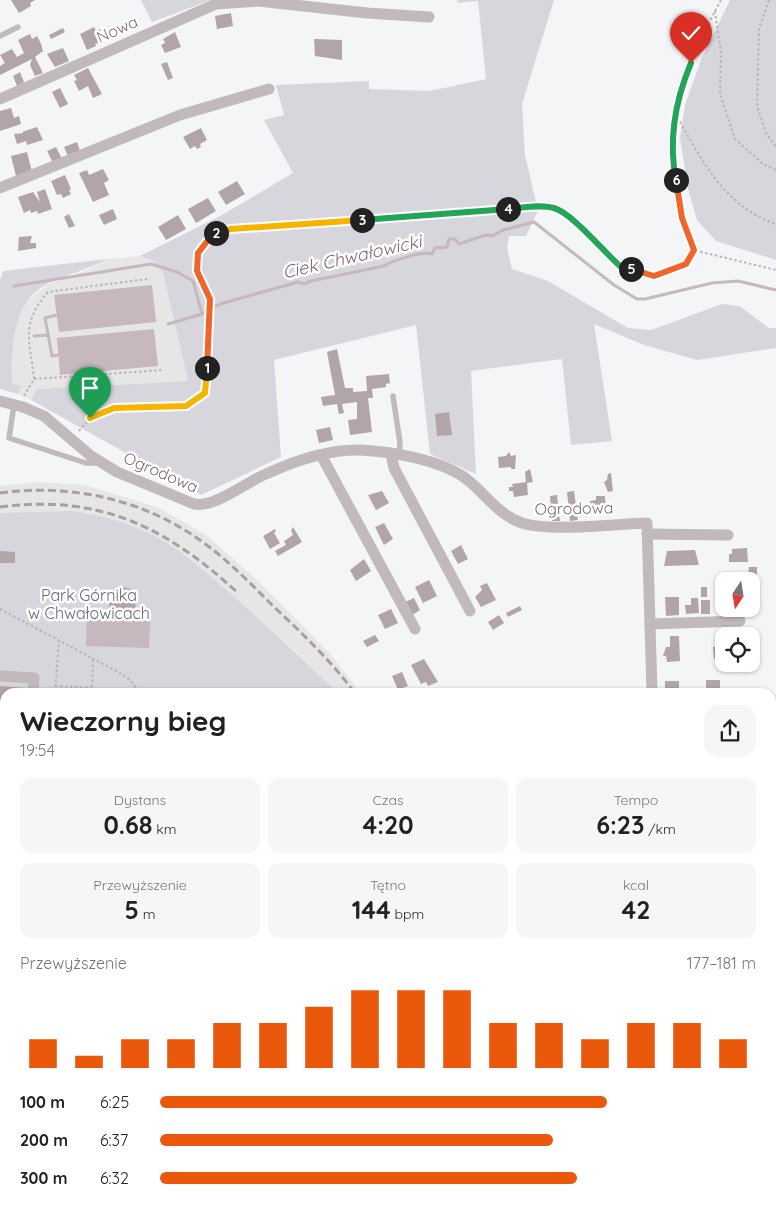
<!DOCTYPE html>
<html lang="pl">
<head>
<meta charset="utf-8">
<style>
  body { margin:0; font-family:Quicksand,sans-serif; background:#f6f6f6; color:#222; height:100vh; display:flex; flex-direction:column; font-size:19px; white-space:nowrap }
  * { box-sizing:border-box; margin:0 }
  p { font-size:16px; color:#767676 }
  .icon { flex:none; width:28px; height:28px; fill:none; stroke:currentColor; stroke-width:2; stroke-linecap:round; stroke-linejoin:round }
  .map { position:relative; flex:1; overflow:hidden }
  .details { position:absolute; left:0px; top:688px; width:776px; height:518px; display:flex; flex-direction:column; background:#fff; border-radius:15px 15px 0 0; box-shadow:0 1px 4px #0004 }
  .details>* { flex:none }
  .needle { width:32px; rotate:192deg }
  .fabs { position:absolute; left:715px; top:572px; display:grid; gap:10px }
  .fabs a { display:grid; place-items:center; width:45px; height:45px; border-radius:10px; background:#fff; box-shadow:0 1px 4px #0004; font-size:25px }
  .pin { position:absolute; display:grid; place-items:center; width:42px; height:42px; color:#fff; margin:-51px -21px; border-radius:50% 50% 50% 0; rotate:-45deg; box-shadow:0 0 5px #0007 }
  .pin .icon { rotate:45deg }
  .km { position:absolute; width:25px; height:25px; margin:-12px; border-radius:50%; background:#222; color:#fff; font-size:14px; line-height:25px; text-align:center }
  .round { display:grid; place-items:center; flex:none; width:52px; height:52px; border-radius:15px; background:#f6f6f6 }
  .overview { display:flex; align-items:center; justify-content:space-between; height:85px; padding:0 20px }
  h1 { font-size:28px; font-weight:700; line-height:38px }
  .stats { display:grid; grid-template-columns:repeat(3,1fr); gap:8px; height:85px; padding:5px 20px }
  .stats div { display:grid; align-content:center; border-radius:12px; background:#f6f6f6; text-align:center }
  .stats b { font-size:25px; font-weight:700 }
  .stats small { font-size:14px; font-weight:400 }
  .stats p { font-size:14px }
  .chart { height:140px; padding:10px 20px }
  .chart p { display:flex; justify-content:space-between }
  .chart svg { width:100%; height:90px; margin-top:5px; stroke:#ea580c; stroke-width:6 }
  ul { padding:0 20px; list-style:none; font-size:16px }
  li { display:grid; grid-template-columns:80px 60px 1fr; align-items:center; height:38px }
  li i { height:12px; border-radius:6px; background:#ea580c }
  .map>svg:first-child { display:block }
</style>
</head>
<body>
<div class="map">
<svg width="776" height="1205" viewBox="0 0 776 1205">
  <rect width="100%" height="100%" fill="#f4f5f6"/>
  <!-- built -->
  <g fill="#e7e6e7">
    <path d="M140 256 154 261 163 273 188 381 37 389 31 400 18 394 22 386 12 383 14 333 19 315 27 301 47 285 92 268 107 259Z"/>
    <path d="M38 482 85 485 157 507 206 535 257 580 331 655 360 692H337L293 649 199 566 168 543 143 530 0 513V486Z"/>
    <rect x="0" y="812" width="5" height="89"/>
  </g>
  <!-- green -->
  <g fill="#d7d6dd">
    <path d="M141 0H211L152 22Z"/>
    <path d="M458 0H554L522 104 525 155 538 211 526 236H509L507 248 512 269 548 281 628 328 651 330 722 304 739 306 769 328H776V348L697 360 644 345 594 324 612 441 571 445 562 359 471 371 476 474 430 454 416 325 274 360 281 457 201 495 31 400 37 389 188 381 163 273 154 261 140 256 222 215 293 173 264 120 284 115 276 85 369 81V89L430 91 486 79 478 1 457 3Z"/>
    <path d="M730 0H776V260L716 241 697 220 688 189 680 137 685 105 701 60Z"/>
    <path d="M107 259C88 270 67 274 47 284 10 304 13 347 12 383L22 386 18 394 0 389V280L3 271Z"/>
    <path d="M73 511C97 515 120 520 142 530 178 545 208 574 237 599 271 630 304 660 337 692H5V812H0V513Z"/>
    <path d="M771 905H776V968L772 1000Z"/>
    <path d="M771 1010H776V1062L771 1061Z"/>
  </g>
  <!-- water -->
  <g fill="#c6b8bc">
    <path d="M152 285 156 322 59 332 54 295Z"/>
    <path d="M154 329 158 366 60 375 57 338Z"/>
    <path d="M87 614 150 618 149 648 86 646Z"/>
  </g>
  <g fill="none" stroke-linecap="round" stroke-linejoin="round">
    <!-- stream -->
    <g stroke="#c6b8bc" stroke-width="3">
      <path d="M14 286 151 264 177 272 193 281 202 314"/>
      <path d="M57 315 45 318 52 356 58 355"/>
      <path d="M168 324 202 314 220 304 298 282 304 284 311 281 384 266C394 260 422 251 432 254L435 248 447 247 449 239H455L459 244 486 235 492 236 503 230 534 222 614 285 637 299H645L712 283 738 281 776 290"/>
      <path d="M34 336 48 335"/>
    </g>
  </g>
  <!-- building -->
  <g fill="#b2a5a8">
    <path d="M11 0H35L30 3 31 6 19 13Z"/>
    <path d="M231 13 233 26 217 29 215 16Z"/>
    <path d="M94 27 96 31 100 29 104 37 99 39 101 42 95 44 96 46 87 50 80 34Z"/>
    <path d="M63 28 65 32 51 39 49 35Z"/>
    <path d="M175 32 181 47 165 53 161 45 165 43 163 39Z"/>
    <path d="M30 34 32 39 37 36 41 44 43 51 35 57 43 73 35 76 30 65 32 59 0 75V66L5 63 0 55 12 49 17 57 24 53 18 40Z"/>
    <path d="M314 39 342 40V60L315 56Z"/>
    <path d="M63 48 69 61 55 67 47 54Z"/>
    <path d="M167 62 173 78 168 80 161 64Z"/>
    <path d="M88 68 102 94 93 98 88 86 79 91 74 81 77 80 74 75Z"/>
    <path d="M20 72 24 82 17 86 13 76Z"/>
    <path d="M60 88 68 104 60 108 52 92Z"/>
    <path d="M11 108 14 118 19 116 21 124 0 131V111Z"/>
    <path d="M37 127 43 140 27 145 26 141 17 144 14 134 23 133 22 132Z"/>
    <path d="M201 128 207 140 200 144 201 147 197 149 195 146 190 149 183 137Z"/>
    <path d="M77 142 80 151 68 156 64 147Z"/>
    <path d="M56 147 64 163 55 167 47 151Z"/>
    <path d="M27 152 32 172 16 176 11 156Z"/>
    <path d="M103 169 109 180 104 183 109 195 93 202 79 173 87 170 89 175Z"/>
    <path d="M65 175 71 189 69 190 71 194 63 198 61 194 57 195 51 181Z"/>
    <path d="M237 181 245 194 226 205 218 192Z"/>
    <path d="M45 189 52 209 38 214 37 211 31 213 30 210 24 213 18 197 33 192 40 202 37 192Z"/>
    <path d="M208 198 216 211 196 223 188 209Z"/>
    <path d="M113 209 117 219 104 225 99 215Z"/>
    <path d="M69 214 75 226 69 228 64 217Z"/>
    <path d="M178 215 186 229 166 240 158 227Z"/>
    <path d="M32 236 30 243H36V248L18 251 19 237Z"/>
    <path d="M337 349 345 388H353V392L367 391 366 376 389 374 390 383 386 384V387L372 389 373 398H368L372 432 350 435 348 420 357 419V402L342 404 344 413 339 414 337 404 323 406 321 397 335 395 327 352Z"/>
    <path d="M449 412 452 435 437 436 435 414Z"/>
    <path d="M330 427 333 440 319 443 316 430Z"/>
    <path d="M509 452 511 456 516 455 515 469H511V467L499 468 498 457 506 456Z"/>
    <path d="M530 469 533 482 527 483 528 495 514 497 513 491H509V487H513L512 484 526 482 525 472Z"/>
    <path d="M611 473 613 491 608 492 604 482 607 480 608 474Z"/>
    <path d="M382 491 389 503 376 510 368 495Z"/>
    <path d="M574 491 578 520 570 521 567 492Z"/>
    <path d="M557 495 560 521H552L550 496Z"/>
    <path d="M596 496H605L606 512 591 513 590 501 596 500Z"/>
    <path d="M384 523 393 539 384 545 375 527Z"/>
    <path d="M293 527 302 542 278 556 275 551 286 545 284 541 293 535 291 531Z"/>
    <path d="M275 529 276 531 274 533 280 543 270 549 263 536Z"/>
    <path d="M461 545 468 559 458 564 451 551Z"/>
    <path d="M747 548 748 562H729V554H732V549Z"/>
    <path d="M695 550 699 565 664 566 667 551Z"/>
    <path d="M0 551 15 552V563H0Z"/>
    <path d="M364 559 371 571 356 581 350 570Z"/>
    <path d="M749 567H757V576H748Z"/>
    <path d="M429 580 437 596 423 603 415 587Z"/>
    <path d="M487 583 496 600 481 607 475 597 482 590 480 586Z"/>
    <path d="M124 587 137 591 135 611 109 610 110 591Z"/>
    <rect x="701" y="587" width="6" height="10"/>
    <path d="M665 597H679V615L666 616Z"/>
    <path d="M414 598 420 610 412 615 405 602Z"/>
    <path d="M691 598H698L699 613 686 614 685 605H691Z"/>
    <path d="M722 598H724V609H737V619L728 620 729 612 722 613Z"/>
    <rect x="701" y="600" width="9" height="14"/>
    <path d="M520 606 522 610 508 617 506 613Z"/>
    <path d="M391 609 398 623 385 629 378 615Z"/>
    <path d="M499 615 504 623 493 630 488 622Z"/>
    <rect x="734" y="628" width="10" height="6"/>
    <path d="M375 635 379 641 367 647 363 641Z"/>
    <path d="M670 636H679L680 661 667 662 666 656H663L666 647H670Z"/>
    <path d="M719 642H724V658L714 659 713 647 719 646Z"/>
    <path d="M424 659 438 682 428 686 426 682 421 684 411 665Z"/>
    <path d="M402 672 408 686 398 690 392 676Z"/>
    <rect x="706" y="680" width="14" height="12"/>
    <rect x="665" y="681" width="14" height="11"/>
    <path d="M0 686 28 688 27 692H5V747H0Z"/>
    <path d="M0 834 5 835V852H0Z"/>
    <rect x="0" y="922" width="5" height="22"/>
    <rect x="0" y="982" width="5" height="17"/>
    <path d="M0 1040 5 1041V1059L0 1058Z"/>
    <path d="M0 1094 5 1095V1113L0 1112Z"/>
    <path d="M0 1150 5 1151V1167H0Z"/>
    <path d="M402 1200H416L420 1202V1205H401Z"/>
    <path d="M458 1200H496L495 1205H457Z"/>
  </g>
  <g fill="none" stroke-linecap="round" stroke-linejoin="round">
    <!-- path -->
    <g stroke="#bab4b5" stroke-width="2" stroke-dasharray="2.5 2.5" stroke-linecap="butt">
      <path d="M721 0C697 44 673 93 671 144 670 179 682 217 693 250L776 270"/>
      <path d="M769 0 759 29 757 106 766 133 776 147"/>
      <path d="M715 11 721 53 720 94 735 139 763 164 776 170"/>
      <path d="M675 113C700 157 724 207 776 224"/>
      <path d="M34 379C30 340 20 324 48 292L147 279"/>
      <path d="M24 396 34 379 164 370"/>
      <path d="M79 431 90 418 114 408 187 406 205 393 210 299 197 271 198 253 212 235 231 229 549 207 556 208 573 220 620 266 653 276 686 263 693 250"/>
      <path d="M0 609 120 673 130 680 139 692"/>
      <path d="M55 686 92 688"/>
      <path d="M55 692 59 641"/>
      <path d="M92 692 93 658"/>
      <path d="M0 767H5"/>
      <path d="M0 806H5"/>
      <path d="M317 1200 319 1205"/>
      <path d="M141 1203 148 1200"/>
      <path d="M212 1205 213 1200"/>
    </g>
    <!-- service -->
    <g stroke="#c1b9bb" stroke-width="5.5">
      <path d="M0 36 18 27"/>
      <path d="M393 396 400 443 399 455"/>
      <path d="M14 405 9 438 86 463H99"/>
      <path d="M0 829 5 830"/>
      <path d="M0 872 5 873"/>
      <path d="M0 896 5 897"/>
      <path d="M0 916H5"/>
      <path d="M771 1005 776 1006"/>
      <path d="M0 1204 5 1205"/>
      <path d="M131 1205 133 1200"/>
    </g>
    <!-- minor -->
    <g stroke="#c1b9bb" stroke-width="11">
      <path d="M0 99 216 4 258 1 367 13 429 17"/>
      <path d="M0 188 180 115 269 89"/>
      <path d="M0 401 23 407 44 416 91 456 117 472 194 504C215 508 246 482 266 474 294 461 330 449 361 450 393 452 444 460 469 481 486 495 500 516 522 523 550 532 615 524 647 523L652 692"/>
      <path d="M391 454 394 468 470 611"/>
      <path d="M321 455 415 629"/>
      <path d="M647 534 728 535"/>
      <path d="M650 624 740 621"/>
      <path d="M0 676 34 678 33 692"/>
      <path d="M0 752H5"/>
      <path d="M0 1008H5"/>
      <path d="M80 1205 81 1200"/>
      <path d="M350 1205 351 1200"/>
    </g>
    <!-- tertiary -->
    <g stroke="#c1b9bb" stroke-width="14">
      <path d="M0 961H5"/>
      <path d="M771 1111 776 1114"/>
    </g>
    <!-- rail -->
    <g stroke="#a99ea0" stroke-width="3" stroke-dasharray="8 4" stroke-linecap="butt">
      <path d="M0 493C72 483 146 500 204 543 230 562 252 585 274 607 303 634 331 661 354 692"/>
      <path d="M0 507C100 494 166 527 238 593"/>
      <path d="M562 1200 567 1205"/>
    </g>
  </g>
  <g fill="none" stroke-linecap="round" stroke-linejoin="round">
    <!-- split-1 casing -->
    <g stroke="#fff" stroke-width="10">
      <path id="split-1" d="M90 418 114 408 186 406 205 393 207 368"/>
    </g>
    <!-- split-2 casing -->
    <g stroke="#fff" stroke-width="10">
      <path id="split-2" d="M207 368 210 299 197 271 198 253 212 235 216 233"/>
    </g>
    <!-- split-3 casing -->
    <g stroke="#fff" stroke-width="10">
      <path id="split-3" d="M216 233 231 229 362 220"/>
    </g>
    <!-- split-4 casing -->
    <g stroke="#fff" stroke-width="10">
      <path id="split-4" d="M362 220 508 209"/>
    </g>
    <!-- split-5 casing -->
    <g stroke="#fff" stroke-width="10">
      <path id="split-5" d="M508 209C522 208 539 204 554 208 572 213 604 252 620 266L631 269"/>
    </g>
    <!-- split-6 casing -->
    <g stroke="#fff" stroke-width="10">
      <path id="split-6" d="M631 269 654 276 686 264 694 250 682 218 676 180"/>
    </g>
    <!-- split-7 casing -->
    <g stroke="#fff" stroke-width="10">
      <path id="split-7" d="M676 180C668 139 675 101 691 63"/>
    </g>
    <!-- split-1 -->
    <use href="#split-1" stroke="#f5b400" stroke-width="6"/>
    <!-- split-2 -->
    <use href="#split-2" stroke="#f0652b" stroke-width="6"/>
    <!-- split-3 -->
    <use href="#split-3" stroke="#f5b400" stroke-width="6"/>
    <!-- split-4 -->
    <use href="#split-4" stroke="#22a559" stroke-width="6"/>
    <!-- split-5 -->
    <use href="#split-5" stroke="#22a559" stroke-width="6"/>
    <!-- split-6 -->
    <use href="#split-6" stroke="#f0652b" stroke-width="6"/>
    <!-- split-7 -->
    <use href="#split-7" stroke="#22a559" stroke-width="6"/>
  </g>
  <g text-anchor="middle" stroke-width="5" stroke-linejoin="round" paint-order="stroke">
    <!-- street labels -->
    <g font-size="16" fill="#81696d" stroke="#fff">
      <text transform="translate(117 29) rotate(-24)" y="6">Nowa</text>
      <text transform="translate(161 472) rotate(23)" y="6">Ogrodowa</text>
      <text transform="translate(574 508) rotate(-1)" y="6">Ogrodowa</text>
    </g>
    <!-- park labels -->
    <g font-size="16" fill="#6b6779" stroke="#fff">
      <text x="89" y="601">Park Górnika<tspan x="89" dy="18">w Chwałowicach</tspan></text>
    </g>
    <!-- water labels -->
    <g font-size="18" font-style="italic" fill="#846a73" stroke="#fff">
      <text transform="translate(352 257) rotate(-13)" y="6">Ciek Chwałowicki</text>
    </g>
  </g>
</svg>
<div class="fabs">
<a><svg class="needle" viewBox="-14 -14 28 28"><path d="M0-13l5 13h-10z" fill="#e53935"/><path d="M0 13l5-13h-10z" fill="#767676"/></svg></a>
<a><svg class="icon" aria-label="locate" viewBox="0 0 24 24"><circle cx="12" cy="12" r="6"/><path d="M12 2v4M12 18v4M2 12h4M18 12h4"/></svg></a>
</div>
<div class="pin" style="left:90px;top:418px;background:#1e9e55"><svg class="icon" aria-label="arrive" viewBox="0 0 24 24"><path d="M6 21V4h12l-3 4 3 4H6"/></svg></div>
<div class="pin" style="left:691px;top:63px;background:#d93025"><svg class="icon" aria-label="check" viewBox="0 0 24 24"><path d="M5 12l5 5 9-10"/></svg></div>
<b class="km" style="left:207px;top:368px">1</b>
<b class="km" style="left:216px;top:233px">2</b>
<b class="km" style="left:362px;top:220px">3</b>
<b class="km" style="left:508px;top:209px">4</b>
<b class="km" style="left:631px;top:269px">5</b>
<b class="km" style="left:676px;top:180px">6</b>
<section class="details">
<div class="overview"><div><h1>Wieczorny bieg</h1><p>19:54</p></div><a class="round"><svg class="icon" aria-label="share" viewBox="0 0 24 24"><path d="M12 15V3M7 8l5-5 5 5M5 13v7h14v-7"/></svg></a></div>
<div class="stats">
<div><p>Dystans</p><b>0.68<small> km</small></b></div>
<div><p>Czas</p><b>4:20</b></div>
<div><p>Tempo</p><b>6:23<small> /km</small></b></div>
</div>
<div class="stats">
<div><p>Przewyższenie</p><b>5<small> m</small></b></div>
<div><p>Tętno</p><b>144<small> bpm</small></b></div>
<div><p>kcal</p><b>42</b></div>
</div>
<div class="chart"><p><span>Przewyższenie</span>177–181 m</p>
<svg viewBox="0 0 160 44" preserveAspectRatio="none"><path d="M5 44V30M15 44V38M25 44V30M35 44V30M45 44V22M55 44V22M65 44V14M75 44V6M85 44V6M95 44V6M105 44V22M115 44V22M125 44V30M135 44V22M145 44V22M155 44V30"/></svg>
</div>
<ul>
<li><b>100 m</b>6:25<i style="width:75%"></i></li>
<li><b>200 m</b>6:37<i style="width:66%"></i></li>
<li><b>300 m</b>6:32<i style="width:70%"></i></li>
</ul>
</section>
</div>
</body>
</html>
